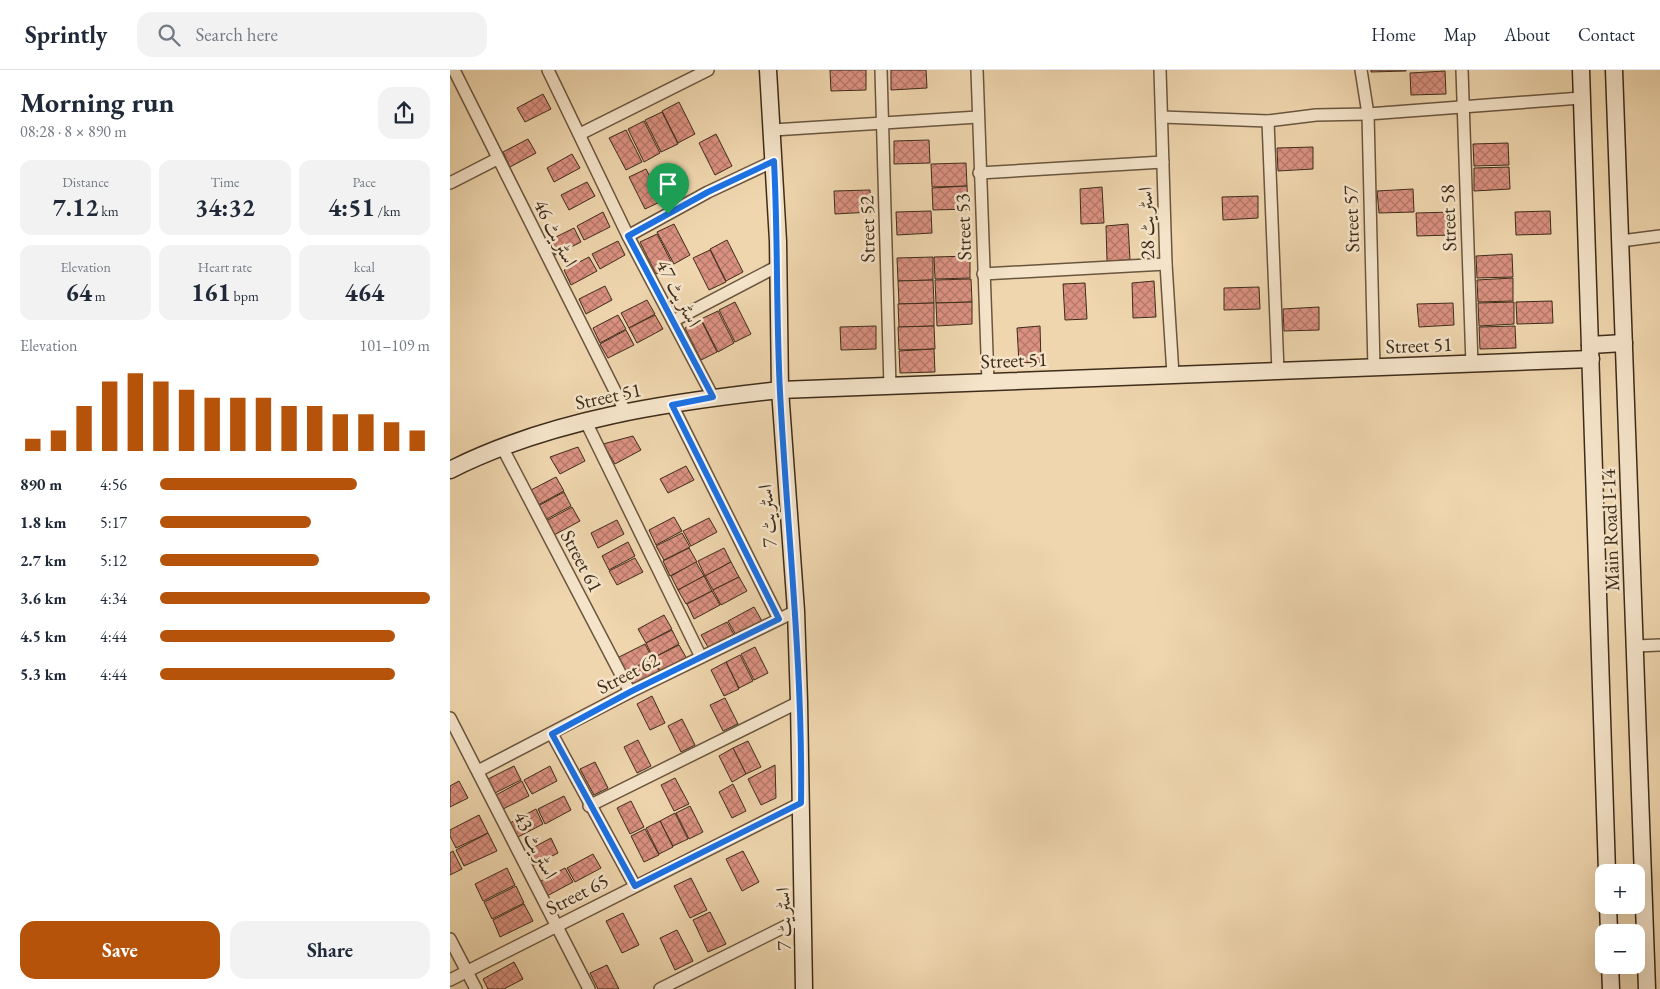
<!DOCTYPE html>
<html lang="en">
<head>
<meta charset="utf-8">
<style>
  body { margin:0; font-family:"EB Garamond",Amiri,serif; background:#f2f2f3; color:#1f2937; height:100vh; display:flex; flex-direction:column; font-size:19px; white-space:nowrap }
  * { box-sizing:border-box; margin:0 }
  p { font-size:16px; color:#747a83 }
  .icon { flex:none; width:28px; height:28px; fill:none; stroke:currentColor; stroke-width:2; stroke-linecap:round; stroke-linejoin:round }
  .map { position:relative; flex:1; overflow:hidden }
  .sheet { display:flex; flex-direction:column; background:#fff; width:450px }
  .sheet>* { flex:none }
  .fabs { position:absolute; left:1145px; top:794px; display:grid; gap:10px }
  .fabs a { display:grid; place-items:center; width:50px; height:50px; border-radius:10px; background:#fff; box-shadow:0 5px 20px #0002; font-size:25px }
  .pin { position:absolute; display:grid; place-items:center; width:42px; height:42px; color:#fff; margin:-51px -21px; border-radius:50% 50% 50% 0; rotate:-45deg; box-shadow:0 0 5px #0007 }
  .pin .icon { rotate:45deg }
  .round { display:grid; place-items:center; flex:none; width:52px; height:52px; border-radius:15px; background:#f2f2f3 }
  .head { display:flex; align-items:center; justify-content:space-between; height:85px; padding:0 20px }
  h1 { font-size:28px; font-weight:700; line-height:38px }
  .figures { display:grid; grid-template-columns:repeat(3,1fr); gap:8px; height:85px; padding:5px 20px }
  .figures div { display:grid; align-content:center; border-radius:12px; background:#f2f2f3; text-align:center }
  .figures b { font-size:25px; font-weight:700 }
  .figures small { font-size:14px; font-weight:400 }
  .figures p { font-size:14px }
  .chart { height:140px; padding:10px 20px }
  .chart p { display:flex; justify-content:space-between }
  .chart svg { width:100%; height:90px; margin-top:5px; stroke:#b45309; stroke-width:6 }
  .primary-button { display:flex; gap:10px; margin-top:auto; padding:10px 20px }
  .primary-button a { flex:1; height:58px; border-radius:15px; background:#b45309; color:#fff; font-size:20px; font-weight:700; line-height:58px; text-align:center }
  .primary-button a+a { background:#f2f2f3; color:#1f2937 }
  ul { padding:0 20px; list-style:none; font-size:16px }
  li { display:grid; grid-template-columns:80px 60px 1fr; align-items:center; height:38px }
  li i { height:12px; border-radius:6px; background:#b45309 }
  header { display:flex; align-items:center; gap:30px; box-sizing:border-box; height:70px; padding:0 25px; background:#fff; border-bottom:1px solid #e0e1e3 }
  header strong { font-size:24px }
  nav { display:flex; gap:28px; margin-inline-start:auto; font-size:18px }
  .search { width:350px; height:45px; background:#f2f2f3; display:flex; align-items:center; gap:12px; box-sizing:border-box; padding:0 18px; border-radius:15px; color:#747a83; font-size:19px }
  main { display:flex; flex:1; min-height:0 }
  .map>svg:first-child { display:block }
</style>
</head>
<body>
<header>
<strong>Sprintly</strong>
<div class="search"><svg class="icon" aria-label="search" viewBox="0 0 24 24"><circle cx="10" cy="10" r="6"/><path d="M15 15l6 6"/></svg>Search here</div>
<nav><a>Home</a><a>Map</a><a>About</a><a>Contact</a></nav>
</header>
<main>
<section class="sheet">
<div class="head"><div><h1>Morning run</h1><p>08:28 · 8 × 890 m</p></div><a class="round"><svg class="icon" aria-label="share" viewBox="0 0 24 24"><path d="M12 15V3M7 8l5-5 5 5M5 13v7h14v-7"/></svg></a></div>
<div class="figures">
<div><p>Distance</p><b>7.12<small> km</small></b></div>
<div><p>Time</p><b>34:32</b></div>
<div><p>Pace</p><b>4:51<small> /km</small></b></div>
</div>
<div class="figures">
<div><p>Elevation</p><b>64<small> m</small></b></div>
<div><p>Heart rate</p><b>161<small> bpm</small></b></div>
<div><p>kcal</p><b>464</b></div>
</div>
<div class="chart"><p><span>Elevation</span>101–109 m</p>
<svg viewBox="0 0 160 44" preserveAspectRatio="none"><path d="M5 44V38M15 44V34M25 44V22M35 44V10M45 44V6M55 44V10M65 44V14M75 44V18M85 44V18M95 44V18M105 44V22M115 44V22M125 44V26M135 44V26M145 44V30M155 44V34"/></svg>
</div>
<ul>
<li><b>890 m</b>4:56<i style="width:73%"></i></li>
<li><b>1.8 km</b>5:17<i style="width:56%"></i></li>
<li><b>2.7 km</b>5:12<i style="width:59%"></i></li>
<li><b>3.6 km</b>4:34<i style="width:100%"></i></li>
<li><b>4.5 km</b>4:44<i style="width:87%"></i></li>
<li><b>5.3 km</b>4:44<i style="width:87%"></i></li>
</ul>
<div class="primary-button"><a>Save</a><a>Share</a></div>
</section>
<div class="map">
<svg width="1210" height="919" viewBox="0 0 1210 919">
  <defs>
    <pattern id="building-cross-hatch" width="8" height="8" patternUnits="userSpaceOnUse" patternTransform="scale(1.25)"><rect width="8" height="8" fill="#db9181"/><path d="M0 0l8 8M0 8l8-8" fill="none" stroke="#b37769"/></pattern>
  </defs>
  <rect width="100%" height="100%" fill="#efd6ae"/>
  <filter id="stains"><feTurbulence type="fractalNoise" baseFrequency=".004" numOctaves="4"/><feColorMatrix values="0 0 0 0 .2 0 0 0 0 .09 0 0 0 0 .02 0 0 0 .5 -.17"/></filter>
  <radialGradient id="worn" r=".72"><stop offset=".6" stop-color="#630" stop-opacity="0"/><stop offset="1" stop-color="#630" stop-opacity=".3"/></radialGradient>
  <!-- building -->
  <g fill="url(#building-cross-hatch)" stroke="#3e2c1a">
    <path d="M380 0H416V20L381 21Z"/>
    <path d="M441 0H476L477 18 441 20Z"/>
    <path d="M921 0H956V1L921 2Z"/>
    <path d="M995 1 996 24 961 25 960 3Z"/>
    <path d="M93 24 101 39 75 52 67 38Z"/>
    <path d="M229 32 245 64 228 73 212 41Z"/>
    <path d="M212 42 228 74 211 82 195 50Z"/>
    <path d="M194 51 210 83 194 92 178 59Z"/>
    <path d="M176 60 192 92 176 100 159 68Z"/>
    <path d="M266 64 282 96 265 105 249 73Z"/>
    <path d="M78 69 86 83 60 97 53 82Z"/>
    <path d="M479 70 480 93 444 94V71Z"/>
    <path d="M1058 73 1059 95 1024 96 1023 74Z"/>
    <path d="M863 77V99L828 101 827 78Z"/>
    <path d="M122 84 130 98 104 112 97 98Z"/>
    <path d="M516 93 517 116 482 117 481 94Z"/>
    <path d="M1059 97 1060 119 1024 121V98Z"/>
    <path d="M196 99 212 131 195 139 179 107Z"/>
    <path d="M137 112 145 126 119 140 111 125Z"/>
    <path d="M517 116 518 139 483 140 482 118Z"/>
    <path d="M652 117 654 153 631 154 630 119Z"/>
    <path d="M963 119 964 142 929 143 927 121Z"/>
    <path d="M420 120 421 142 385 144 384 121Z"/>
    <path d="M808 126V148L773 150 772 127Z"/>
    <path d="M481 141 482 163 447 165 446 142Z"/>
    <path d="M1100 141 1101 164 1066 165 1065 142Z"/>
    <path d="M153 142 160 157 134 170 127 156Z"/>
    <path d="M1002 142V165L967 166 966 143Z"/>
    <path d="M224 154 240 185 224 194 207 162Z"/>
    <path d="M678 154 680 190 657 191 656 156Z"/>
    <path d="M124 158 131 172 105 185 98 171Z"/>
    <path d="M207 164 223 195 206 204 190 172Z"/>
    <path d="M277 170 293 202 276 211 260 179Z"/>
    <path d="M168 171 175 185 150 199 142 184Z"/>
    <path d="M260 180 276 212 259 220 243 188Z"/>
    <path d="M1062 184 1063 207 1027 208 1026 186Z"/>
    <path d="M520 186V208L485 209 484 187Z"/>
    <path d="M139 187 147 201 121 215 114 200Z"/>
    <path d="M483 187V210L448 211 447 188Z"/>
    <path d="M1063 208V231L1028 232 1027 210Z"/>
    <path d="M521 209 522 232 486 233 485 210Z"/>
    <path d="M483 210 484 233 449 234 448 211Z"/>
    <path d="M704 211 706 247 683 248 682 213Z"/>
    <path d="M635 213 637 249 615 250 613 214Z"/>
    <path d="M155 216 162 230 136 244 129 229Z"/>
    <path d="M809 217 810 239 774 240V218Z"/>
    <path d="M197 230 205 244 179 258 171 243Z"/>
    <path d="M1102 231 1103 253 1067 254 1066 232Z"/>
    <path d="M285 232 301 264 285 272 269 240Z"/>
    <path d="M522 232V254L487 256 486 233Z"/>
    <path d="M1064 232V254L1029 256 1028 233Z"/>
    <path d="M484 233V256L449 257 448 234Z"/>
    <path d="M1003 233 1004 255 969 257 967 234Z"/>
    <path d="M869 237V260L834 261 833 239Z"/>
    <path d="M268 241 284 273 268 282 251 249Z"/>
    <path d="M168 245 176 259 150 273 143 258Z"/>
    <path d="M205 245 213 259 187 273 179 258Z"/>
    <path d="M251 250 267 282 251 290 235 258Z"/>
    <path d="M426 256V279L391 280 390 257Z"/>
    <path d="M484 256 485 279 449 280 448 257Z"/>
    <path d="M590 256 591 292 569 293 567 258Z"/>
    <path d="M1065 256 1066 278 1030 279 1029 257Z"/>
    <path d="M176 260 184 275 158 288 150 274Z"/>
    <path d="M484 279 485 302 450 303 449 281Z"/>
    <path d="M183 366 191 380 165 394 153 374Z"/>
    <path d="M128 377 135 391 110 404 100 387Z"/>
    <path d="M236 396 244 410 218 423 210 409Z"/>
    <path d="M106 407 114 421 88 435 81 420Z"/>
    <path d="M114 422 121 436 95 450 88 436Z"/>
    <path d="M122 437 130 451 104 465 96 451Z"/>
    <path d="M224 447 232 461 206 475 199 460Z"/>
    <path d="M259 448 267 462 241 476 233 461Z"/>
    <path d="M167 450 174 464 148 478 141 463Z"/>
    <path d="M232 463 240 477 214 490 206 476Z"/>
    <path d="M178 472 185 486 159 500 152 486Z"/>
    <path d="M239 478 247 492 220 506 213 491Z"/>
    <path d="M274 478 281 492 255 506 248 491Z"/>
    <path d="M185 488 193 502 167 515 159 501Z"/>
    <path d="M246 492 254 506 228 520 221 506Z"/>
    <path d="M281 492 289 507 263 520 255 506Z"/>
    <path d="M254 506 262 521 236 534 228 520Z"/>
    <path d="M289 507 297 521 271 535 263 520Z"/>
    <path d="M262 521 270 535 244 549 237 534Z"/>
    <path d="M304 537 312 551 286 565 278 551Z"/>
    <path d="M214 545 222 559 196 573 188 559Z"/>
    <path d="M277 552 285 566 259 579 251 565Z"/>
    <path d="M222 560 229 574 203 588 196 573Z"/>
    <path d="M195 574 202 588 176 602 169 587Z"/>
    <path d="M229 575 237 589 211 603 203 588Z"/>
    <path d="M305 577 318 603 304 610 291 584Z"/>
    <path d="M290 585 303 611 289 618 276 592Z"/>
    <path d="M203 589 210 603 184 617 177 602Z"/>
    <path d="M276 592 289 619 274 626 261 600Z"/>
    <path d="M202 626 215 653 200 660 187 634Z"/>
    <path d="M275 628 288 654 273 661 260 635Z"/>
    <path d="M232 649 245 675 231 682 218 656Z"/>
    <path d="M188 670 201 696 187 703 174 677Z"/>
    <path d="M298 671 311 697 296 704 283 678Z"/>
    <path d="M283 678 296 704 282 712 269 686Z"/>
    <path d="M145 692 158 718 144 725 130 699Z"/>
    <path d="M325 695 326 728 311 735 298 709Z"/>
    <path d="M64 696 71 710 45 723 38 709Z"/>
    <path d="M100 696 107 711 82 724 74 710Z"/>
    <path d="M225 708 239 734 224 741 211 715Z"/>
    <path d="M9 711 18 728 0 737V716Z"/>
    <path d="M72 711 79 726 53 739 46 725Z"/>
    <path d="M283 714 296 741 282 748 269 722Z"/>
    <path d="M114 726 121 740 95 754 88 739Z"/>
    <path d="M181 731 194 757 180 764 167 738Z"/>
    <path d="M240 736 253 762 239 769 226 743Z"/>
    <path d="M86 739 93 754 68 767 60 753Z"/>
    <path d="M225 743 238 769 223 776 210 751Z"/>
    <path d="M29 745 38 763 6 778 0 766V760Z"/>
    <path d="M210 751 223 777 209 784 196 758Z"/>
    <path d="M195 759 209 785 194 792 181 766Z"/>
    <path d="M38 763 47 781 14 796 6 780Z"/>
    <path d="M101 768 108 783 82 796 75 782Z"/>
    <path d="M3 781 12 799 0 805V783Z"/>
    <path d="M293 781 309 812 292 821 276 789Z"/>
    <path d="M143 784 151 798 125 812 117 798Z"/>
    <path d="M57 798 65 815 33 831 25 814Z"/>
    <path d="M115 798 123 812 97 826 89 812Z"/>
    <path d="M241 808 257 840 240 848 224 816Z"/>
    <path d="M66 816 74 833 42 849 34 832Z"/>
    <path d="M74 834 83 851 50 867 43 850Z"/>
    <path d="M260 842 276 874 258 882 243 850Z"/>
    <path d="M173 843 189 875 172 883 156 851Z"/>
    <path d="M227 860 243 891 225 900 210 868Z"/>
    <path d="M64 892 73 909 54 919H38L33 909Z"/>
    <path d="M157 895 169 919H148L140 903Z"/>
  </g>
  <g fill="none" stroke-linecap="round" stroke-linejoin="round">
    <!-- street casing -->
    <g stroke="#6a563f" stroke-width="14">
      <g id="street">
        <path d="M4 0 176 343"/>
        <path d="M98 0 178 166 263 327"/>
        <path d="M431 0 440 317"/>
        <path d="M527 0 538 312"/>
        <path d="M710 0 716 194 723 305"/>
        <path d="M911 0 918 44 924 298"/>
        <path d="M1012 0 1022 295"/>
        <path d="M712 47 818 51 866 45 918 44 1131 28"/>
        <path d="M818 51 828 301"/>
        <path d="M323 60 528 47"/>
        <path d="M130 64 258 0"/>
        <path d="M529 103 713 92"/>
        <path d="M0 113 47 89"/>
        <path d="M178 166 258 122 324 91"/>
        <path d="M1171 171 1210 166"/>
        <path d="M533 204 716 194"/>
        <path d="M223 251 328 196"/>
        <path d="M222 335 329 549"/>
        <path d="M136 352 251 587"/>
        <path d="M52 377 180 622"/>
        <path d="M1186 576 1210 575"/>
        <path d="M0 648 139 919"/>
        <path d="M102 664 185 816"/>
        <path d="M28 701 180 622 346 541"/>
        <path d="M139 736 349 632"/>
        <path d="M0 869 26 919"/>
        <path d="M0 910 351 733"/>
        <path d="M210 919 354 847"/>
      </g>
    </g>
    <!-- secondary casing -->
    <g stroke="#3e2c1a" stroke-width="19">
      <g id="secondary">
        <path d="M318 0 328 171 330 320 346 541 349 632 354 919"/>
        <path d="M1131 0 1157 802"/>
        <path d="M1164 0 1197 919"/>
        <path d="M1140 275 1174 273"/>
        <path d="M0 400C101 349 219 332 330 320L1141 289"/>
        <path d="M1158 835 1159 862"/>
        <path d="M1160 895 1161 919"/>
      </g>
    </g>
    <!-- street -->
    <use href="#street" stroke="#f5e4ca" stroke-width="11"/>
    <!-- secondary -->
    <use href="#secondary" stroke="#f5e4ca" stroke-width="16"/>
  </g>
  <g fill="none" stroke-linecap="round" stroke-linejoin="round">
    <!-- route casing -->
    <g stroke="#fff" stroke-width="10">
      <path id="route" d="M324 91C328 168 326 245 330 322 337 459 353 595 351 733L185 816 102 664 180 622 329 549 222 335 263 327 178 166 258 122Z"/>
    </g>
    <!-- route -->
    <use href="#route" stroke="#1a73e8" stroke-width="6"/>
  </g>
  <g text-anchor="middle" stroke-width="5" stroke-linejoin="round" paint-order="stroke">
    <!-- street labels -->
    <g font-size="20" fill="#3e2c1a" stroke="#f5e4ca">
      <text transform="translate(998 148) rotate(-92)" y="7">Street 58</text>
      <text transform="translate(901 149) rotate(-92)" y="7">Street 57</text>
      <text transform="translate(696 153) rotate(-92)" y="7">اسٹریٹ 28</text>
      <text transform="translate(513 157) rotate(-92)" y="7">Street 53</text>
      <text transform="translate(417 159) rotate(-91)" y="7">Street 52</text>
      <text transform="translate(106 163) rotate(63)" y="7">اسٹریٹ 46</text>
      <text transform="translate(229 223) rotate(62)" y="7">اسٹریٹ 47</text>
      <text transform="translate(969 275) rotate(-2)" y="7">Street 51</text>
      <text transform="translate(564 290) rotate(-2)" y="7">Street 51</text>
      <text transform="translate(158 326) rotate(-12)" y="7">Street 51</text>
      <text transform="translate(317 446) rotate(-94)" y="7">اسٹریٹ 7</text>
      <text transform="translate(1160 460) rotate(-92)" y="7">Main Road I-14</text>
      <text transform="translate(132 491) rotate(62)" y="7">Street 61</text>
      <text transform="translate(178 603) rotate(-27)" y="7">Street 62</text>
      <text transform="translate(86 775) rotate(63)" y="7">اسٹریٹ 43</text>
      <text transform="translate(127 824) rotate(-27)" y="7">Street 65</text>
      <text transform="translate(333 849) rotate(-91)" y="7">اسٹریٹ 7</text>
    </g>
  </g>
  <rect width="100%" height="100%" filter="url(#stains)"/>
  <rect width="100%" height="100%" fill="url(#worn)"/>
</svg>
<div class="fabs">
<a>+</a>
<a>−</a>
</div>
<div class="pin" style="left:218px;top:144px;background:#1e9e55"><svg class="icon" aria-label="arrive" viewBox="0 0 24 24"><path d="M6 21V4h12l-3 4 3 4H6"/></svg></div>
</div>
</main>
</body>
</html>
